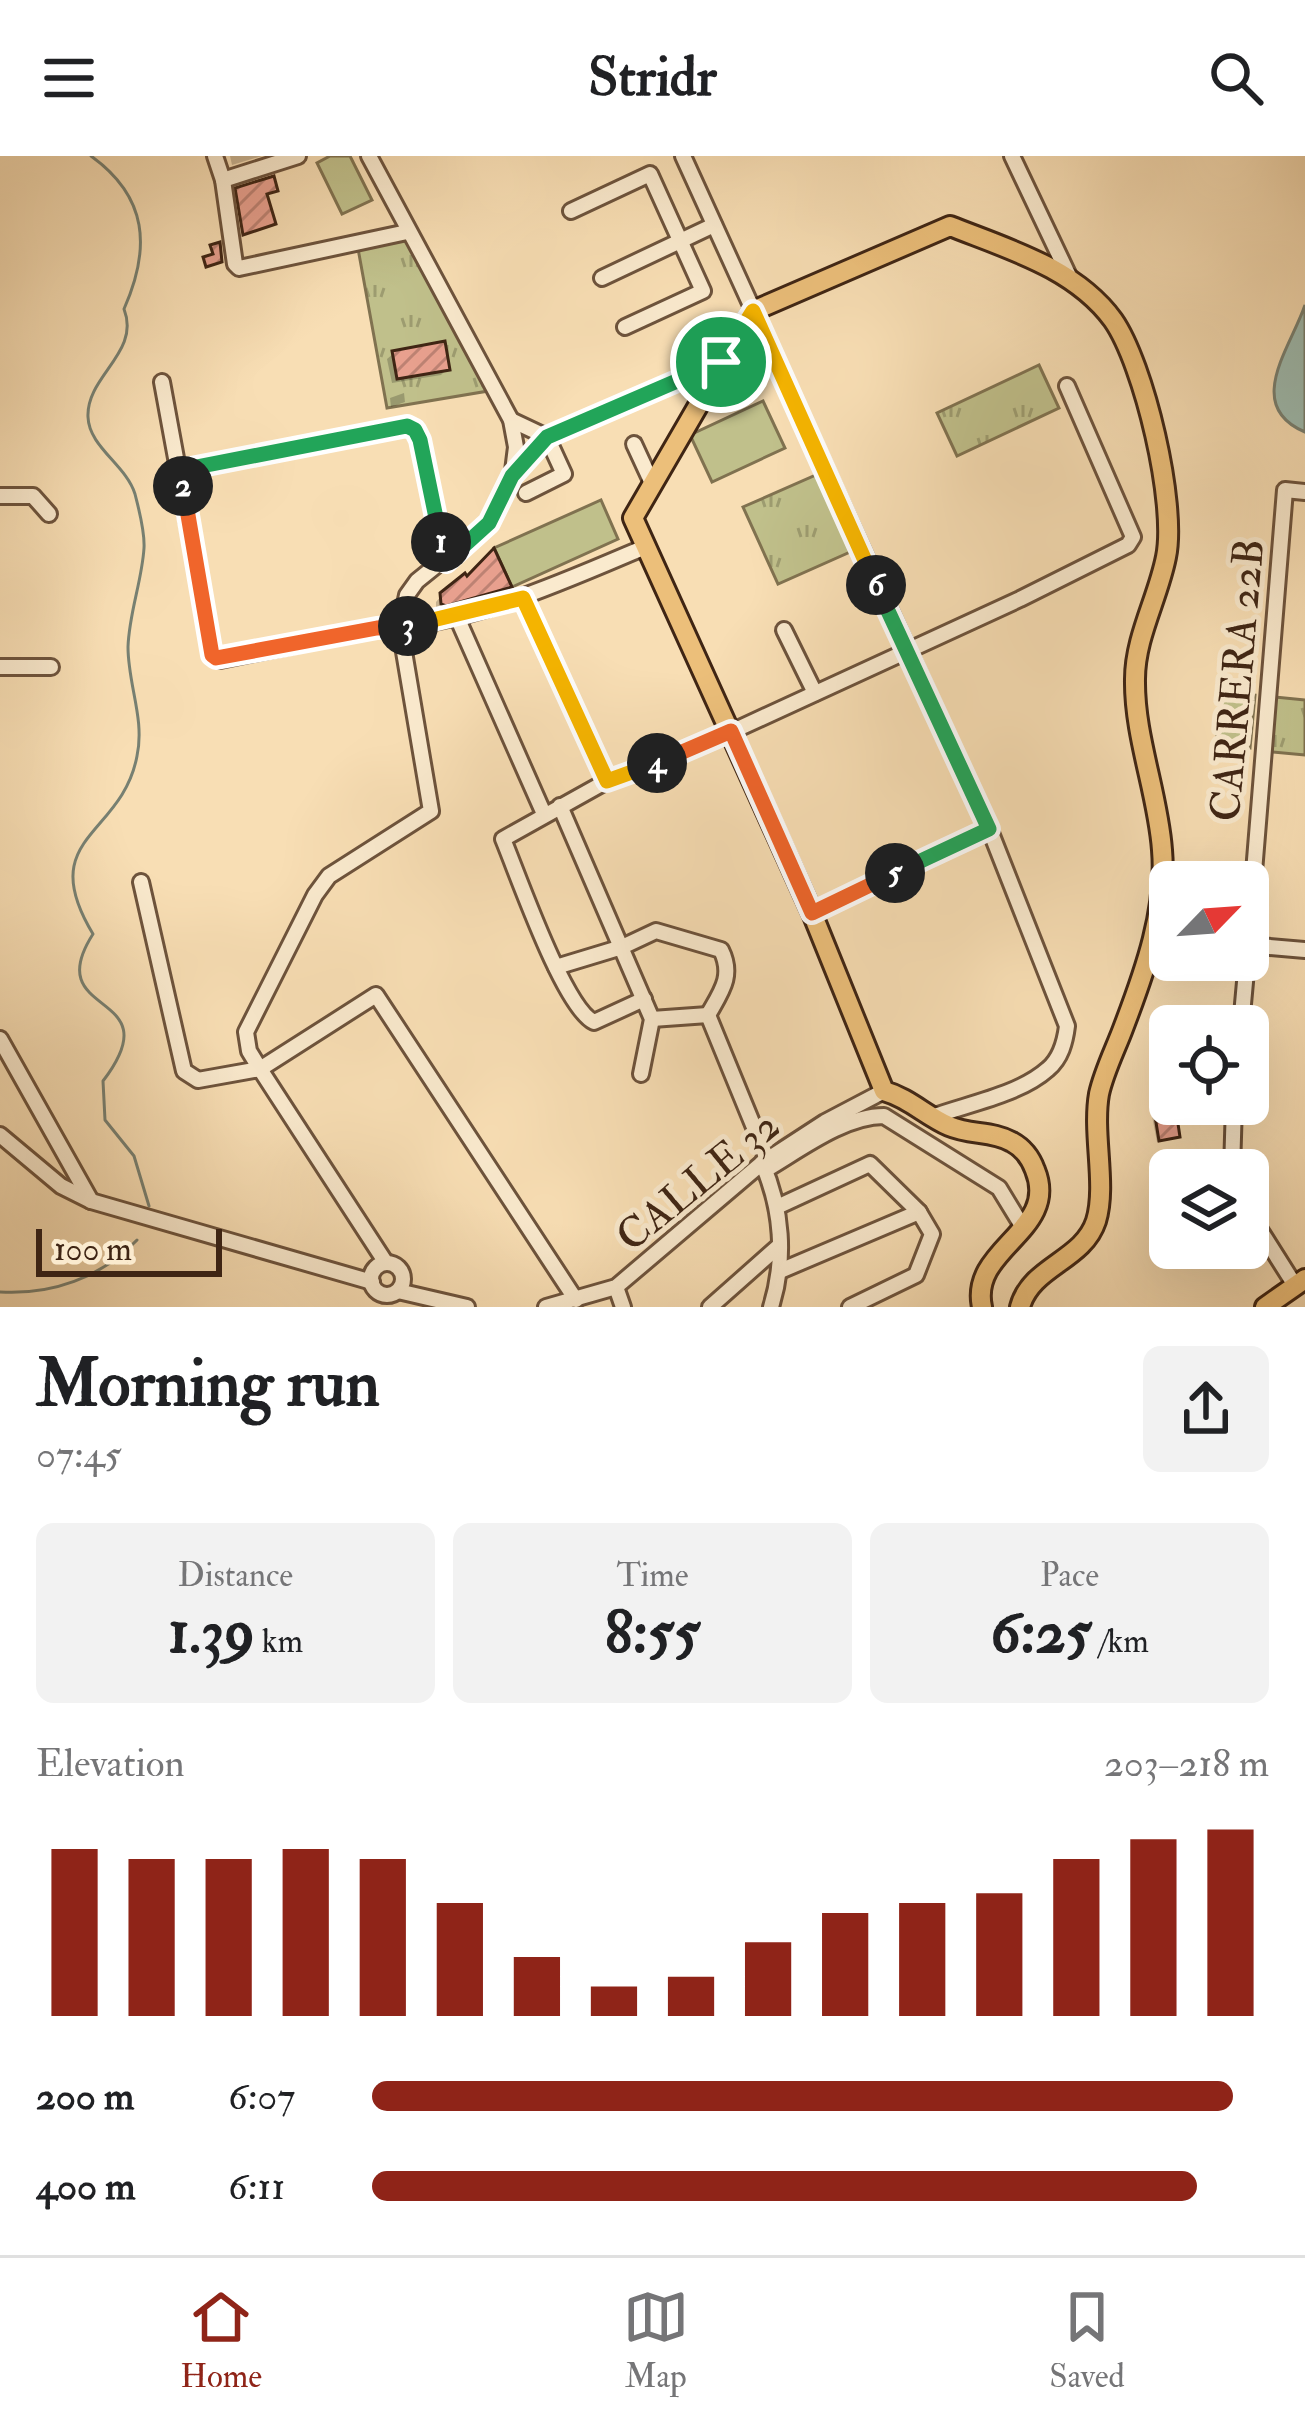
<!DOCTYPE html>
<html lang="en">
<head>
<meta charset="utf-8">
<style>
  body { margin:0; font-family:"IM FELL Double Pica",serif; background:#f2f2f2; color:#202124; height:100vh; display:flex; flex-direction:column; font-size:45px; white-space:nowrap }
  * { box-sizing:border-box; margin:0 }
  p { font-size:39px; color:#757577 }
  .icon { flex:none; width:66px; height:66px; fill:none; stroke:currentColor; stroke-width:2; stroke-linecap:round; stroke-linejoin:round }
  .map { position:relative; height:1151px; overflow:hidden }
  .side { display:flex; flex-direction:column; background:#fff; flex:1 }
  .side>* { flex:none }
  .needle { width:78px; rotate:65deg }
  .tools { position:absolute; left:1149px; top:705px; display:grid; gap:24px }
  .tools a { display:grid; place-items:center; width:120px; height:120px; border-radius:18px; background:#fff; box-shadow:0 12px 48px #0002; font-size:60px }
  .scale { position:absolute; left:36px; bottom:30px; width:186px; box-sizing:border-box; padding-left:12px; border:6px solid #3f2514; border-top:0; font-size:33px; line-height:42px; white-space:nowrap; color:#3f2514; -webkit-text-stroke:9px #faeace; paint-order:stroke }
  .pin { position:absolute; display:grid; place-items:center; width:102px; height:102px; color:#fff; margin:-51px; border:6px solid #fff; border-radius:50%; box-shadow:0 3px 12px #0007 }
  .km { position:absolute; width:60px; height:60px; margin:-30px; border-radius:50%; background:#222; color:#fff; font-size:33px; line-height:60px; text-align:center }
  .round { display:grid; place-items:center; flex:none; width:126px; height:126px; border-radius:18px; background:#f2f2f2 }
  .summary { display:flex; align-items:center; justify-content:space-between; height:204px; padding:0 36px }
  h1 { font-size:66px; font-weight:800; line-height:90px }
  .figures { display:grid; grid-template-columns:repeat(3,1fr); gap:18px; height:204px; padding:12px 36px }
  .figures div { display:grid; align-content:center; border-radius:18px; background:#f2f2f2; text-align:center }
  .figures b { font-size:60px; font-weight:800 }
  .figures small { font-size:33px; font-weight:400 }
  .figures p { font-size:33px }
  .chart { height:336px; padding:24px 36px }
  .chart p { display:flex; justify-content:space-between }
  .chart svg { width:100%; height:216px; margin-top:12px; stroke:#8f2418; stroke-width:6 }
  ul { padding:0 36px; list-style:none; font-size:39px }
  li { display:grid; grid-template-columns:192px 144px 1fr; align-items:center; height:90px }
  li i { height:30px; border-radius:15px; background:#8f2418 }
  header { display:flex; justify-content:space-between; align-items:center; height:156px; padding:0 36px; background:#fff; font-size:54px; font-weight:800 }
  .tab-bar { display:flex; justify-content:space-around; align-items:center; height:168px; border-top:3px solid #e0e0e0; background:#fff; font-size:33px; color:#757577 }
  .tab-bar a { display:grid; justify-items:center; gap:6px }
  .tab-bar .current { color:#8f2418 }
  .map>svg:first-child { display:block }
</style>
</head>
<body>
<header><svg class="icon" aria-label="menu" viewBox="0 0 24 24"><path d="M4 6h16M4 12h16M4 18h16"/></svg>Stridr<svg class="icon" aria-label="search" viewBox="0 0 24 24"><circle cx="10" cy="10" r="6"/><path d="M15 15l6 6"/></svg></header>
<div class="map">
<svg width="1305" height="1151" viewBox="0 0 1305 1151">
  <defs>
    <pattern id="park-tufts" width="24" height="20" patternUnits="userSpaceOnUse" patternTransform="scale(3)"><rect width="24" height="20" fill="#c0c08b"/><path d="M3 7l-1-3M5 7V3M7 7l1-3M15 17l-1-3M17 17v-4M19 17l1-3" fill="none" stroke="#9d9c70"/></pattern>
    <pattern id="building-hatch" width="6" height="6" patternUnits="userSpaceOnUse" patternTransform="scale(3)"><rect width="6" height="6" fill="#e8a08e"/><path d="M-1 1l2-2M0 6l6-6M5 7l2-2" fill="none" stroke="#bd8273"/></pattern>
  </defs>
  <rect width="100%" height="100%" fill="#f8deb4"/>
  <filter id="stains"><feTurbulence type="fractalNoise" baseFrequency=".00167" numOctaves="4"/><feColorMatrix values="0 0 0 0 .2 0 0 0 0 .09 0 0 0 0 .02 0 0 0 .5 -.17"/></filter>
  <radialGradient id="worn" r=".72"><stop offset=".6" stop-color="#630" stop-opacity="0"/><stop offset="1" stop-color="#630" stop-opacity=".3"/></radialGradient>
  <!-- park -->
  <g fill="url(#park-tufts)" stroke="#807250" stroke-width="3">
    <path d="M407 76 494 234 387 252 357 87Z"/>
    <path d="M1039 209 1059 252 957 300 937 257Z"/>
    <path d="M825 315 859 392 778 428 743 351Z"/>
    <path d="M1266 540 1305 544V599L1263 595Z"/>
  </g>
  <!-- pitch -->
  <g fill="#c0c08b" stroke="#807250" stroke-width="3">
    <path d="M330 0H350L372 44 342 58 317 7Z"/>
    <path d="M763 245 785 292 712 326 690 279Z"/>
    <path d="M601 344 618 383 512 431 494 392Z"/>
    <path d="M1221 536 1255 539 1250 592 1216 588Z"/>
  </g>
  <!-- water -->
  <path fill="#9dbcb1" stroke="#778072" stroke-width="3" d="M1305 149V276C1243 250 1291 191 1305 149Z"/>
  <!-- shadow -->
  <g fill="#0003">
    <path d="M230 0H262L232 9Z"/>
    <path d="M393 198 447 213 441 219 392 227 387 203Z"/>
    <path d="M404 237 405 246 391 251 390 242Z"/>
    <path d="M508 431 503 436 436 453V446L442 439Z"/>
    <path d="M1170 946 1177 980 1157 986 1152 960 1159 956 1161 947Z"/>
  </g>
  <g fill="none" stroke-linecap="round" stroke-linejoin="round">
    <!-- stream -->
    <g stroke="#778072" stroke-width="3">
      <path d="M91 0C148 41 151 92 124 153 141 197 86 220 88 261 89 291 126 309 135 338 139 354 145 375 144 392 142 425 129 457 128 491 128 529 145 563 137 600 122 681 34 680 93 778 38 864 174 832 103 925L105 964 134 1000 149 1050"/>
      <path d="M0 1136C51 1139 101 1122 137 1084"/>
    </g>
  </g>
  <!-- building -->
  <g fill="url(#building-hatch)" stroke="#3f2514" stroke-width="3">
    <path d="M274 20 278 35 267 38 276 68 243 79 235 32Z"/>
    <path d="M220 86 222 106 206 111 203 101 213 98 210 89Z"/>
    <path d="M445 185 450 214 397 223 392 195Z"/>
    <path d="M494 392 512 431 446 450 441 448 440 437 465 417 467 420Z"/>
    <path d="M1170 943V948H1175L1180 981 1159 985 1154 954 1161 953 1160 944Z"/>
  </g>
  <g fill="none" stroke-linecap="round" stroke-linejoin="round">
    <!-- minor casing -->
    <g stroke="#6d533c" stroke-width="20">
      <g id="minor">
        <path d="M215 0 223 24 235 108 239 112 407 76"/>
        <path d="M369 0 511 264 516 291 513 315"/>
        <path d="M683 0 989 672 1067 870C1065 886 1061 902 1048 913 1019 939 967 948 932 961"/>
        <path d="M1012 0 1069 120"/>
        <path d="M223 24 298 0"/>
        <path d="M571 55 650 18 703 135 625 171"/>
        <path d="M602 122 714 69"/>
        <path d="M162 226 212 498 220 504 377 472C462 472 567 424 645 391"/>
        <path d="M511 264 547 281 564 318 526 337"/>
        <path d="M634 288 652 327"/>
        <path d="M180 314 407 270 415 274 420 284 446 406"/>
        <path d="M0 340H33L49 358"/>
        <path d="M523 442 607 625"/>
        <path d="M456 459 544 658"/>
        <path d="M784 474 815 537"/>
        <path d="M0 511H51"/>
        <path d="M560 650 652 863 641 918"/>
        <path d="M141 726 184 915 198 924 260 913 376 839 576 1144"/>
        <path d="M812 757 989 672"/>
        <path d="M1248 789 1305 794"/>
        <path d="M1248 790 1285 334 1305 336"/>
        <path d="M556 811 622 791 656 775 721 794C734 820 721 836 708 859"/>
        <path d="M644 843 594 866C564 852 518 719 503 683L607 625 731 576 1020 443 1128 389 1133 381 1067 230"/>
        <path d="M708 859 767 1003"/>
        <path d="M652 863 708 859"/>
        <path d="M1241 870 1247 804"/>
        <path d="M0 883 91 1045"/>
        <path d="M0 979 61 1030 91 1045 372 1126"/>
        <path d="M762 1007C782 1052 786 1103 771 1151"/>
        <path d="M767 1013C801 993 844 960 884 960L999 1032 1024 1073"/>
        <path d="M1232 1014 1234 948"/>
        <path d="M777 1051 870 1008 919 1056 932 1078 916 1119 850 1151"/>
        <path d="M1248 1055 1296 1131"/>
        <path d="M386 1107 260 913 249 895 246 876 315 739 329 720 431 655 400 472 407 439 417 425 489 367 512 320 547 281 721 206"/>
        <circle cx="387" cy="1123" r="16"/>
        <path d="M780 1115 919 1056"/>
        <path d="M616 1131 623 1151"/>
        <path d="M398 1135 467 1151"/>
        <path d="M546 1151 616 1131 762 1007 825 966 884 935"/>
        <path d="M710 1151 780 1089"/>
      </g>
    </g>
    <!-- major casing -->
    <g stroke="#3f2514" stroke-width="24">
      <g id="major">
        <path d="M982 1151C969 1092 1060 1075 1035 1014 1031 1003 1023 992 1012 986 993 975 970 979 949 970 926 960 909 942 884 935L812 757 633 362 753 155 950 70C1008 93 1075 112 1113 164 1144 208 1177 348 1166 401 1158 442 1135 481 1135 523 1134 581 1158 637 1162 694 1167 753 1145 815 1124 870 1116 892 1104 915 1099 938 1092 978 1107 1029 1096 1065 1083 1105 1031 1110 1020 1151"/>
        <path d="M1265 1151 1305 1123"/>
      </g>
    </g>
    <!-- minor -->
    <use href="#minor" stroke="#faeace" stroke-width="14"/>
    <!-- major -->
    <use href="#major" stroke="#ecbf7a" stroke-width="18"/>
  </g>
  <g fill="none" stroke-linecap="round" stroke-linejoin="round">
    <!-- split-1 casing -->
    <g stroke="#fff" stroke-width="24">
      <path id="split-1" d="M441 386 446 406 489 367 512 320 547 281 721 206"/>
    </g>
    <!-- split-2 casing -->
    <g stroke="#fff" stroke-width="24">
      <path id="split-2" d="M183 330 181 314 407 270 415 274 420 284 441 386"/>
    </g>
    <!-- split-3 casing -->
    <g stroke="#fff" stroke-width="24">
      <path id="split-3" d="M183 330 212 499 216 502 377 472 408 470"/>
    </g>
    <!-- split-4 casing -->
    <g stroke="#fff" stroke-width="24">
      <path id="split-4" d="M408 470 523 442 607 625 657 607"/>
    </g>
    <!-- split-5 casing -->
    <g stroke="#fff" stroke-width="24">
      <path id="split-5" d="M657 607 731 575 812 757 895 717"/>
    </g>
    <!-- split-6 casing -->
    <g stroke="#fff" stroke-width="24">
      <path id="split-6" d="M876 429 989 673 895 717"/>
    </g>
    <!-- split-7 casing -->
    <g stroke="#fff" stroke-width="24">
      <path id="split-7" d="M721 206 753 155 876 429"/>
    </g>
    <!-- split-1 -->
    <use href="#split-1" stroke="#22a559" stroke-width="15"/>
    <!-- split-2 -->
    <use href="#split-2" stroke="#22a559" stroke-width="15"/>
    <!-- split-3 -->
    <use href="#split-3" stroke="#f0652b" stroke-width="15"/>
    <!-- split-4 -->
    <use href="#split-4" stroke="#f5b400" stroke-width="15"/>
    <!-- split-5 -->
    <use href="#split-5" stroke="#f0652b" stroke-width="15"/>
    <!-- split-6 -->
    <use href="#split-6" stroke="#22a559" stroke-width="15"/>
    <!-- split-7 -->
    <use href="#split-7" stroke="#f5b400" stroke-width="15"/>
  </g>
  <g text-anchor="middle" stroke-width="10" stroke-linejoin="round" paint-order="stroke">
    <!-- street labels -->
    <g font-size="42" fill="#3f2514" stroke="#faeace">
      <text transform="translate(1236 524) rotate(-85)" y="15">CARRERA 22B</text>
      <text transform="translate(697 1024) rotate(-39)" y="15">CALLE 32</text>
    </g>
  </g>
  <rect width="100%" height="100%" filter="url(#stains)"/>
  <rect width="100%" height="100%" fill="url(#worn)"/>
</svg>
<div class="tools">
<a><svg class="needle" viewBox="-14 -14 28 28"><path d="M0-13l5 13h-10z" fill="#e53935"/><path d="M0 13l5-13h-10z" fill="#757577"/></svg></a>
<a><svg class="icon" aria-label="locate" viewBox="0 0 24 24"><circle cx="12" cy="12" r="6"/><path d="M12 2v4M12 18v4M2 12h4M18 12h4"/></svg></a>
<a><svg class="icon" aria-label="layers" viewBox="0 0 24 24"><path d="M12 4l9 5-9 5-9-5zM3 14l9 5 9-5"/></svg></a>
</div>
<div class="scale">100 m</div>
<div class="pin" style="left:721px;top:206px;background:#1e9e55"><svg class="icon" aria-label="arrive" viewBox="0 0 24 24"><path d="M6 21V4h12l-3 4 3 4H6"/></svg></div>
<b class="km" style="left:441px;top:386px">1</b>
<b class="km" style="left:183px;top:330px">2</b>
<b class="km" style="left:408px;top:470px">3</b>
<b class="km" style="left:657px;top:607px">4</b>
<b class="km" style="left:895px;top:717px">5</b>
<b class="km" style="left:876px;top:429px">6</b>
</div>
<section class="side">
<div class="summary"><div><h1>Morning run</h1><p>07:45</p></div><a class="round"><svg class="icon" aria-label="share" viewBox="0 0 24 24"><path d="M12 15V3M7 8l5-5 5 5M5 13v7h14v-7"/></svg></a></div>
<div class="figures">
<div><p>Distance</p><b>1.39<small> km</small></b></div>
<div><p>Time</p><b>8:55</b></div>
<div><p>Pace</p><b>6:25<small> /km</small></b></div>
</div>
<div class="chart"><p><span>Elevation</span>203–218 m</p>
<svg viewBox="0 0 160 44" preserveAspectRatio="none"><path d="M5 44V10M15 44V12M25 44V12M35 44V10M45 44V12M55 44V21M65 44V32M75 44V38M85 44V36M95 44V29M105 44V23M115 44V21M125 44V19M135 44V12M145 44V8M155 44V6"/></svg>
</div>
<ul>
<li><b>200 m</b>6:07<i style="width:96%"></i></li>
<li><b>400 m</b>6:11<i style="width:92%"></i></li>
</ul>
</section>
<nav class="tab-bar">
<a class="current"><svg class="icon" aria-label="home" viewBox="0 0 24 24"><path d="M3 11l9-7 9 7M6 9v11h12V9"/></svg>Home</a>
<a><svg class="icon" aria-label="map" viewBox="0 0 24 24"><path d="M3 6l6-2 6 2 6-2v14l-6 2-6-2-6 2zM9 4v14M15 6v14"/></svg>Map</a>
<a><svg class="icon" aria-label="saved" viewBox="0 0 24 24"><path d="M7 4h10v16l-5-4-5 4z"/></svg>Saved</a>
</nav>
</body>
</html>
